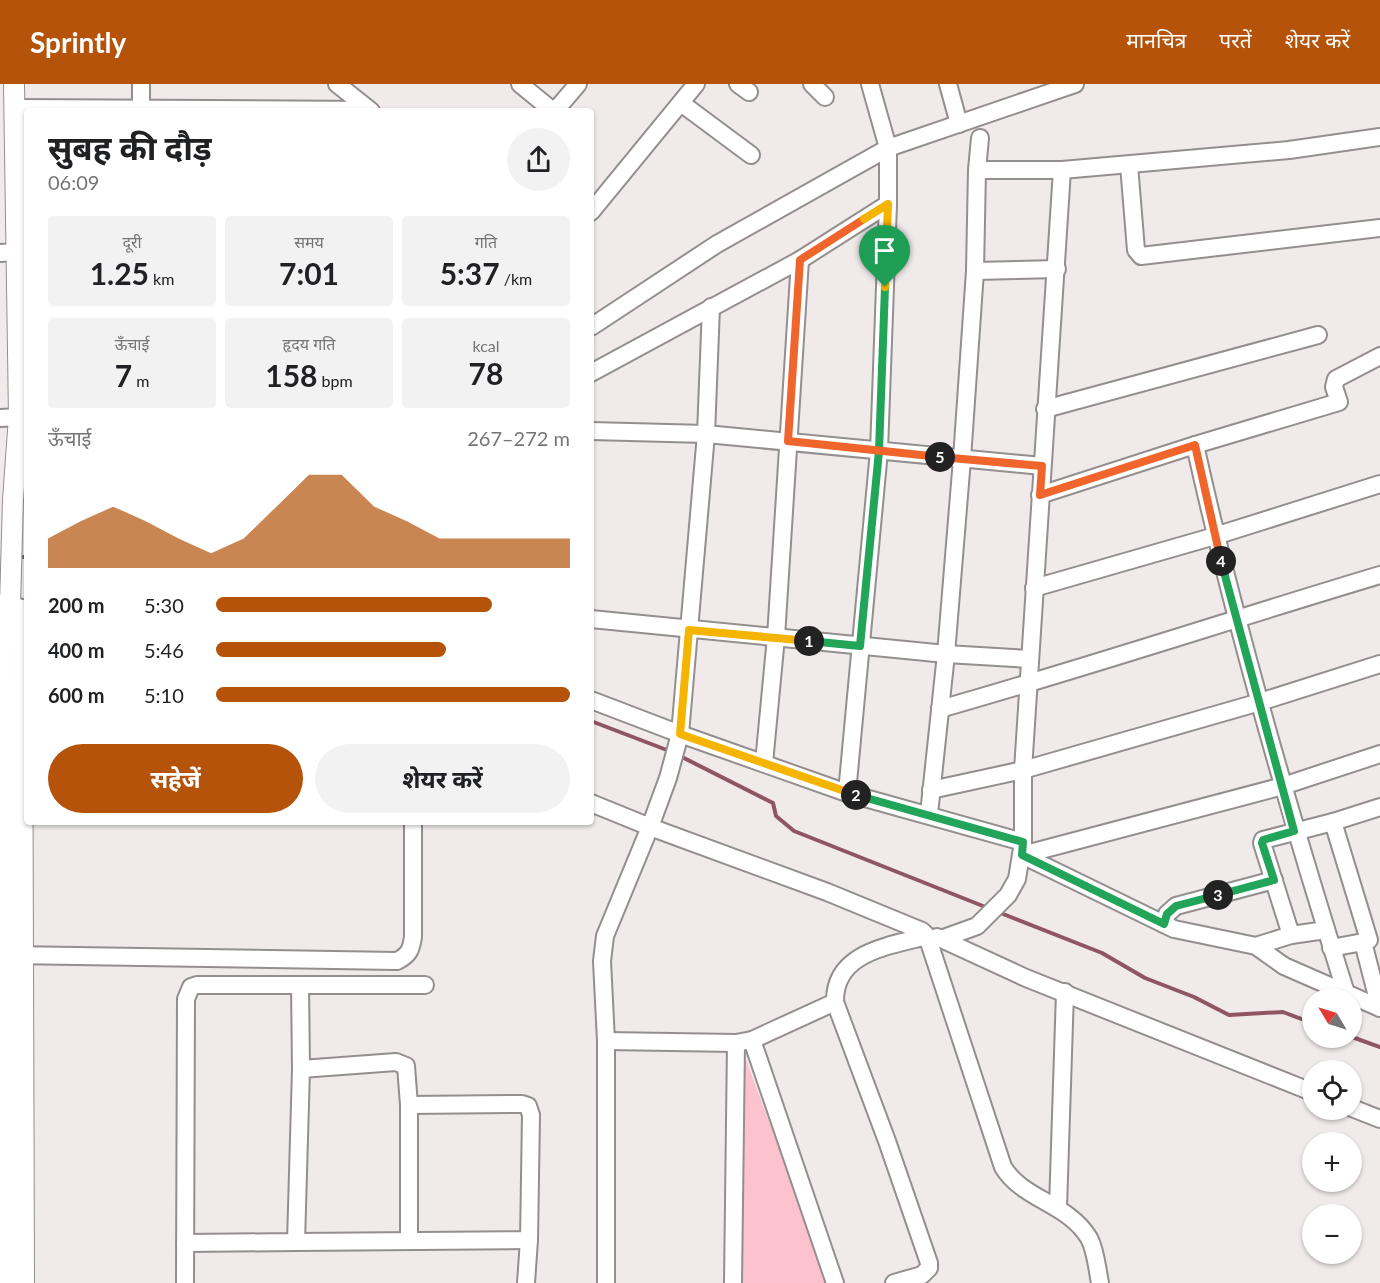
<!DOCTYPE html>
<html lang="hi">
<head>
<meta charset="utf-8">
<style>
  body { margin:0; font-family:Lato,"Noto Sans Devanagari",sans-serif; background:#f2f2f2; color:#202124; height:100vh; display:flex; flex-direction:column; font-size:22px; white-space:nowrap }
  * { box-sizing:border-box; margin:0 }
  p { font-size:20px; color:#757577 }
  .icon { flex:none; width:33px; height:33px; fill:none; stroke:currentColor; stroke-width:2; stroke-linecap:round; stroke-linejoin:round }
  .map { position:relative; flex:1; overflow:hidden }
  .panel { position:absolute; left:24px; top:24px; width:570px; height:717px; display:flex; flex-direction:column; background:#fff; border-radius:6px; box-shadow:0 2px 4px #0004 }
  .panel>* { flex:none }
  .needle { width:39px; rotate:308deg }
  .tools { position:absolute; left:1302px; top:904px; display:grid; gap:12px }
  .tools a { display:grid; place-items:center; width:60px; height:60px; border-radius:50%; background:#fff; box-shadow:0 2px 4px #0004; font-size:30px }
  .pin { position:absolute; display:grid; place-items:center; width:51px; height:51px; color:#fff; margin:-62px -26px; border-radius:50% 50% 50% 0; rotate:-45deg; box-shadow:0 0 6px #0007 }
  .pin .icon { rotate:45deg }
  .km { position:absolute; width:30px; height:30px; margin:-15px; border-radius:50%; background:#222; color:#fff; font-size:16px; line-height:30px; text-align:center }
  .round { display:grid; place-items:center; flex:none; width:63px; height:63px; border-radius:32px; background:#f2f2f2 }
  .headline { display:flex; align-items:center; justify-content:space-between; height:102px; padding:0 24px }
  h1 { font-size:33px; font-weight:700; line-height:45px }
  .figures { display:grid; grid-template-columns:repeat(3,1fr); gap:9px; height:102px; padding:6px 24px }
  .figures div { display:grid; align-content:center; border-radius:6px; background:#f2f2f2; text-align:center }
  .figures b { font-size:30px; font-weight:700 }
  .figures small { font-size:16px; font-weight:400 }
  .figures p { font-size:16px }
  .chart { height:168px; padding:12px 24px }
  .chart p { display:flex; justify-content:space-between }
  .chart svg { width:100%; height:108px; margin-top:6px; fill:#b45309; opacity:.7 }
  .cta { display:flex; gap:12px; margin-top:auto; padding:12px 24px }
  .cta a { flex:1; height:69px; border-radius:36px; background:#b45309; color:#fff; font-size:24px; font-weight:700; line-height:69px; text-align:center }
  .cta a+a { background:#f2f2f2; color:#202124 }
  ul { padding:0 24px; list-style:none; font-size:20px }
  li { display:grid; grid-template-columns:96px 72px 1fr; align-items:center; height:45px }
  li i { height:15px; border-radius:8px; background:#b45309 }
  header { display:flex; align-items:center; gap:36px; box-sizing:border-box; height:84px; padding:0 30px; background:#b45309; color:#fff }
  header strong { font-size:28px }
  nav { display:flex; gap:33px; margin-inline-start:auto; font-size:21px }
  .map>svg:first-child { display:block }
</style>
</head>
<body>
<header>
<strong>Sprintly</strong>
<nav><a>मानचित्र</a><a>परतें</a><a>शेयर करें</a></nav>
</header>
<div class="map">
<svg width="1380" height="1199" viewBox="0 0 1380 1199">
  <rect width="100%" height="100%" fill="#f1eaeb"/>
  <!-- green -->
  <path fill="#fcc3ce" d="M742 965 829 1199H739Z"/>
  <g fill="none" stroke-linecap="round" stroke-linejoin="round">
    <!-- stream -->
    <g stroke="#8f5562" stroke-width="4">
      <path d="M19 473H27"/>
      <path d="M591 637 672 668"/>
      <path d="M678 671 773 719 776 732 794 747 988 824"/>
      <path d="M998 828 1102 869 1145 894 1194 913 1229 931 1283 928 1312 939"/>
      <path d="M1352 953 1380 963"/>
    </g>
    <!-- minor casing -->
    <g stroke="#948e8f" stroke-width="20">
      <g id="minor">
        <path d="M337 0 371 27"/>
        <path d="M520 0 553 27"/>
        <path d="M738 0 749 8"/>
        <path d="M812 0 825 13"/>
        <path d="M948 0 959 40"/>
        <path d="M681 19 751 71"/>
        <path d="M15 24 369 26"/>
        <path d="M141 25V0"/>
        <path d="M555 27 578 0"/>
        <path d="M1129 81 1136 166 1141 172 1380 144"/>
        <path d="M977 86H1062"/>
        <path d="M591 128 696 0"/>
        <path d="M0 169 16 168"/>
        <path d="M975 187 1057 185"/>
        <path d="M591 243 717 160 888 64 870 0"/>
        <path d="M591 289 800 176 888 120"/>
        <path d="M1045 325 1318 251"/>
        <path d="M0 334 19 333"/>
        <path d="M591 347 706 350 1042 382"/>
        <path d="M1195 361C1236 546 1289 728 1346 909"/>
        <path d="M1040 411 1195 361 1339 318 1334 303 1336 295 1380 272"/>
        <path d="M1034 504 1215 452 1380 400"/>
        <path d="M0 519 27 525"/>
        <path d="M591 535 946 570 1030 575"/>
        <path d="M591 616 680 650 847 709 1023 758"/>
        <path d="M940 625C1088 583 1233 535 1380 491"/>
        <path d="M764 679 776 553 800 176"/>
        <path d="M931 706 1023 686 1260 618 1380 580"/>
        <path d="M847 709 879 367 888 120V64L1075 0"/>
        <path d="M591 719 650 743 827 808 922 847 927 852 1003 1083C1023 1116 1068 1119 1089 1154 1096 1167 1097 1184 1100 1199"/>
        <path d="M1380 723 1333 738 1369 856 1363 858 1380 924"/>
        <path d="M929 730 946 570 962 375 975 187 977 86 980 54"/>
        <path d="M1022 771 1174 845 1256 862 1284 882 1380 924"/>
        <path d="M1022 771 1283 702 1380 670"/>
        <path d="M1164 840 1167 830 1176 822 1274 796"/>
        <path d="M1291 851 1262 759 1263 756 1333 738"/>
        <path d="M937 853 1026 894 1312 1008"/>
        <path d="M941 855 977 842 1008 811 1017 795 1023 758V686L1062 86 1289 66 1380 53"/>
        <path d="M1256 862 1291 851 1326 846"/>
        <path d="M1331 864 1363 858"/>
        <path d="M10 871 397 877C409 871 411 866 413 853V738"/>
        <path d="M752 956 835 1199"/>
        <path d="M606 957 736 959 752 956 835 918"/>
        <path d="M301 985 396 978 406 982 409 1021V1157"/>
        <path d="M1352 1024 1380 1035"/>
        <path d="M1058 1124 1065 908"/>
        <path d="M296 1158 529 1156 531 1031 528 1022 522 1020 409 1021"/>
        <path d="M185 1159 296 1158 301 985 300 901"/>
        <path d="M185 1199 186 915 191 903 197 901H425"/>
        <path d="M526 1199 529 1156"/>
        <path d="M606 1199V957L602 877 605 852 650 743 668 694 680 650 706 350 711 223"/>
        <path d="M733 1199 736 959"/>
        <path d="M894 1199 922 1191 929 1184V1179L887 1057 835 918C834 868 889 862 927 852"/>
      </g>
    </g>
    <!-- tertiary casing -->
    <g stroke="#948e8f" stroke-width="22">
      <g id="tertiary">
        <path d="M10 521 22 555 24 1199"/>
        <path d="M9 1199V871L2 555 10 521 13 416 19 333 14 0"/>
      </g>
    </g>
    <!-- minor -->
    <use href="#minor" stroke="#fff" stroke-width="16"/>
    <!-- tertiary -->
    <use href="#tertiary" stroke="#fff" stroke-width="20"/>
  </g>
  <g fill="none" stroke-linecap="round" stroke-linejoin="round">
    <!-- split-1 casing -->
    <g stroke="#fff" stroke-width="12">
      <path id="split-1" d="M809 557 860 562 879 367 885 203"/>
    </g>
    <!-- split-2 casing -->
    <g stroke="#fff" stroke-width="12">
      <path id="split-2" d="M809 557 689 546 680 650 856 711"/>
    </g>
    <!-- split-3 casing -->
    <g stroke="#fff" stroke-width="12">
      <path id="split-3" d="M856 711 1023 758 1022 771 1164 840 1167 830 1176 822 1218 811"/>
    </g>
    <!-- split-4 casing -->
    <g stroke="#fff" stroke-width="12">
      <path id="split-4" d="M1218 811 1274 796 1262 759 1263 756 1294 747 1221 477"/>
    </g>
    <!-- split-5 casing -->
    <g stroke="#fff" stroke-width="12">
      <path id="split-5" d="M940 373 1042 382 1040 411 1195 361 1221 477"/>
    </g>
    <!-- split-6 casing -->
    <g stroke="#fff" stroke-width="12">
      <path id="split-6" d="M864 135 800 176 788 357 940 373"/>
    </g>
    <!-- split-7 casing -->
    <g stroke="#fff" stroke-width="12">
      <path id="split-7" d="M864 135 888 120 885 203"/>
    </g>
    <!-- split-1 -->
    <use href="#split-1" stroke="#22a559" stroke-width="8"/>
    <!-- split-2 -->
    <use href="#split-2" stroke="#f5b400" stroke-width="8"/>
    <!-- split-3 -->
    <use href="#split-3" stroke="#22a559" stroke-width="8"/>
    <!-- split-4 -->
    <use href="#split-4" stroke="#22a559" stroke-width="8"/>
    <!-- split-5 -->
    <use href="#split-5" stroke="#f0652b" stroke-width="8"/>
    <!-- split-6 -->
    <use href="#split-6" stroke="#f0652b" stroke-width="8"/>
    <!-- split-7 -->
    <use href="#split-7" stroke="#f5b400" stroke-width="8"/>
  </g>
</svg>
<div class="tools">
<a><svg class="needle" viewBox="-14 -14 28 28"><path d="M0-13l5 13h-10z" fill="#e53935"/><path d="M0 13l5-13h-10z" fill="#757577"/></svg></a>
<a><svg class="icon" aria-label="locate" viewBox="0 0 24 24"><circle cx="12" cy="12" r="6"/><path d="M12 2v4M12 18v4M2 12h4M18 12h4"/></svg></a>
<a>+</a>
<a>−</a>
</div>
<div class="pin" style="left:885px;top:203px;background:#1e9e55"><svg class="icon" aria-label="arrive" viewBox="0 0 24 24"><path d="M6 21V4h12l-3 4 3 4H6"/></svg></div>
<b class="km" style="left:809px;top:557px">1</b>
<b class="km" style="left:856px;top:711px">2</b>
<b class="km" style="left:1218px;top:811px">3</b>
<b class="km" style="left:1221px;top:477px">4</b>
<b class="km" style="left:940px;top:373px">5</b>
<section class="panel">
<div class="headline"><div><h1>सुबह की दौड़</h1><p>06:09</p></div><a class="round"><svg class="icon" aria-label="share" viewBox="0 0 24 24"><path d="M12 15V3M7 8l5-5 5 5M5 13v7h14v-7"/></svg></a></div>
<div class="figures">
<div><p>दूरी</p><b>1.25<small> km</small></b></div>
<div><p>समय</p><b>7:01</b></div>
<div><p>गति</p><b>5:37<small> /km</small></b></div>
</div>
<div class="figures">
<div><p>ऊँचाई</p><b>7<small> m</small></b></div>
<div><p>हृदय गति</p><b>158<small> bpm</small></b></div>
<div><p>kcal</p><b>78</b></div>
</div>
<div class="chart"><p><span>ऊँचाई</span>267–272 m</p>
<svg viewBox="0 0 160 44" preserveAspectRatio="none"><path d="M0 44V32L10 25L20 19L30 25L40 32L50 38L60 32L70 19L80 6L90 6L100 19L110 25L120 32L130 32L140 32L150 32L160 32V44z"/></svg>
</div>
<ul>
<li><b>200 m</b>5:30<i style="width:78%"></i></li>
<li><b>400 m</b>5:46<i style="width:65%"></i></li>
<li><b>600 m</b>5:10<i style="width:100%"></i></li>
</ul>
<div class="cta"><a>सहेजें</a><a>शेयर करें</a></div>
</section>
</div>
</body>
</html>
